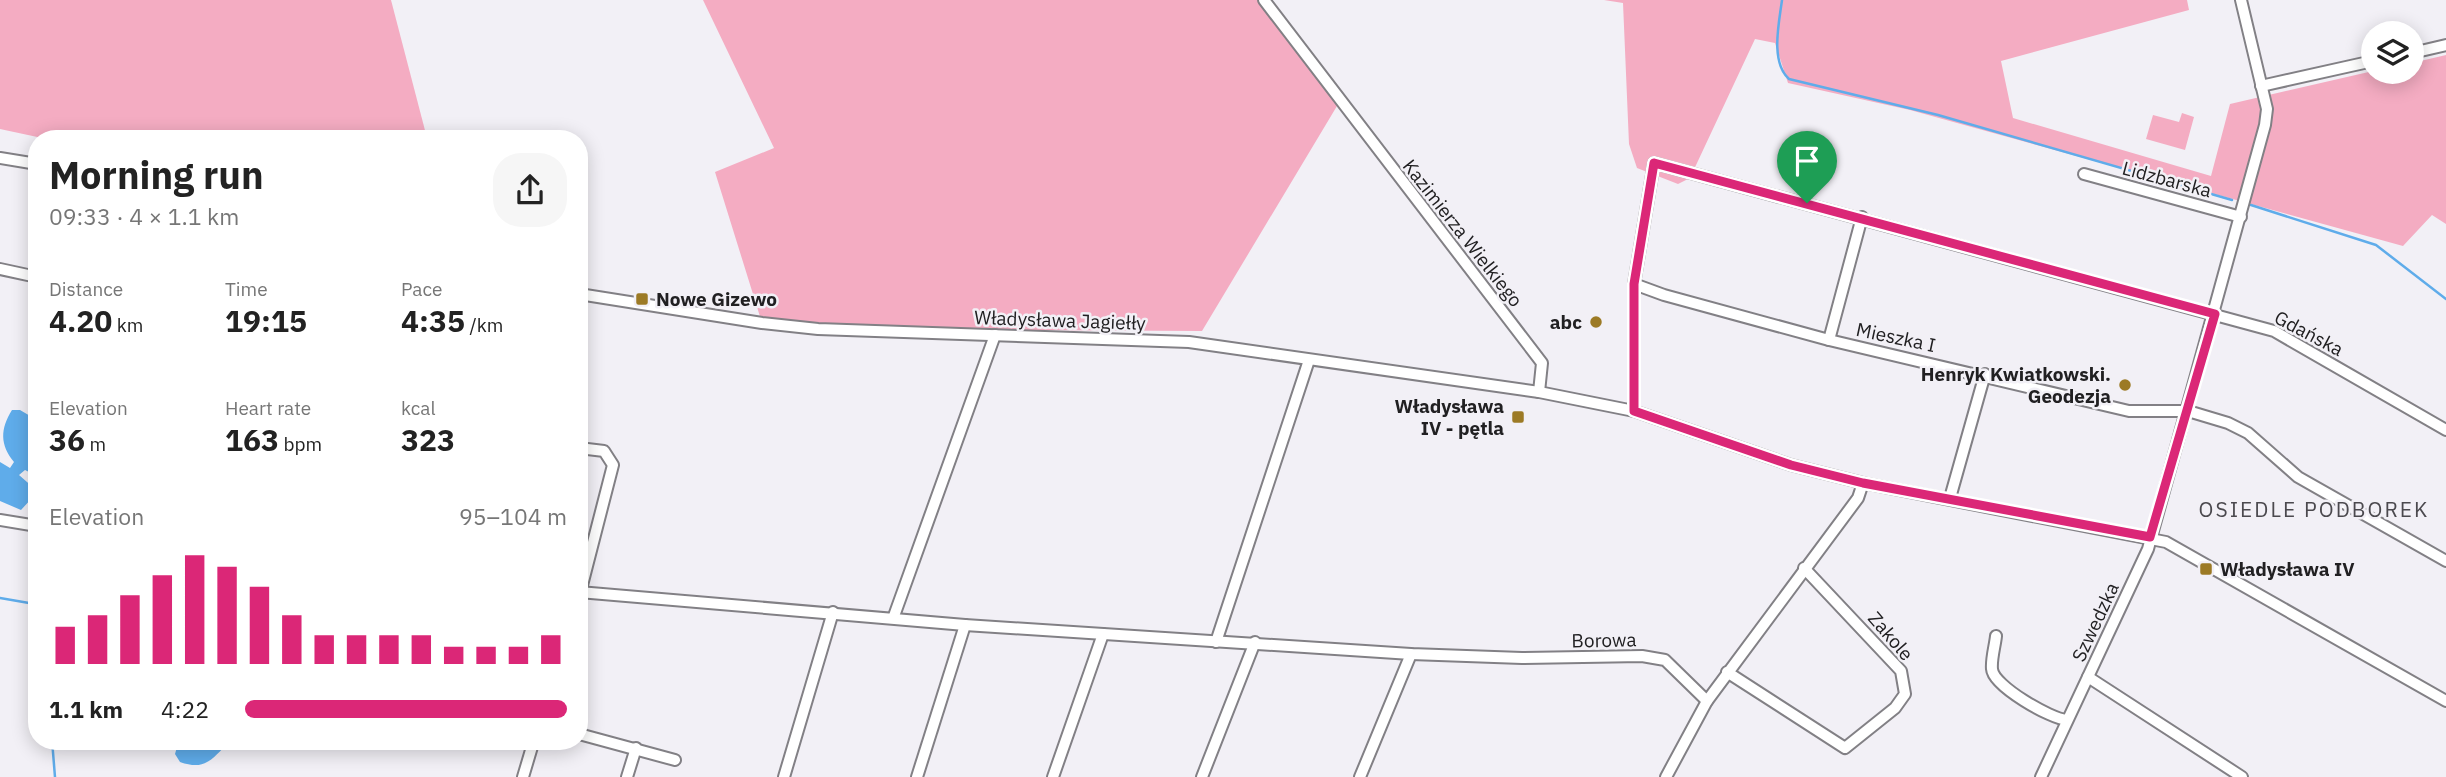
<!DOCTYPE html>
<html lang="en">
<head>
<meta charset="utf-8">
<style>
  body { margin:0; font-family:"IBM Plex Sans",sans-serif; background:#f6f6f6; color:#222; height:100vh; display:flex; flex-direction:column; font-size:26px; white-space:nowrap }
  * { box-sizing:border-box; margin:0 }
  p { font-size:23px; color:#767676 }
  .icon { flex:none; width:38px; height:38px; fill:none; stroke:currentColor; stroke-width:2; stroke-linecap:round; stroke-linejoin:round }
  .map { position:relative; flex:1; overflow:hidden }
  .sheet { position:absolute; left:28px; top:130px; width:560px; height:620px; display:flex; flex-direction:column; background:#fff; border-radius:28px; box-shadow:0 4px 18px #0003 }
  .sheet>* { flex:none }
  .fabs { position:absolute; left:2361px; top:21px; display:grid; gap:14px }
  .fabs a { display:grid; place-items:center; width:63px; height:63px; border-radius:50%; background:#fff; box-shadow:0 4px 18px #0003; font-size:35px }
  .pin { position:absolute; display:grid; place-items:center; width:60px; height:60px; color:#fff; margin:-72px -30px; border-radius:50% 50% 50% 0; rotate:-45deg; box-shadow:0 0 7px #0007 }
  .pin .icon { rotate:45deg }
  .round { display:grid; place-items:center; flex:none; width:74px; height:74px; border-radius:28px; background:#f6f6f6 }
  .headline { display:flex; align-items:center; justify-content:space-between; height:119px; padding:0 21px }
  h1 { font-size:38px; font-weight:700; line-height:52px }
  .metrics { display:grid; grid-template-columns:repeat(3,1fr); gap:10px; height:119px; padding:7px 21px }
  .metrics div { display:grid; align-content:center }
  .metrics b { font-size:30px; font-weight:700 }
  .metrics small { font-size:19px; font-weight:400 }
  .metrics p { font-size:19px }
  .chart { height:196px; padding:14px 21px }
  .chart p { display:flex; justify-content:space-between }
  .chart svg { width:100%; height:126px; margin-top:7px; stroke:#db2777; stroke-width:6 }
  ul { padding:0 21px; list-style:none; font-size:23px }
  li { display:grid; grid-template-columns:112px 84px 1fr; align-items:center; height:52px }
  li i { height:18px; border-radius:9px; background:#db2777 }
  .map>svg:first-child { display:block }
</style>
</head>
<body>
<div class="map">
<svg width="2446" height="777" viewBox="0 0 2446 777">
  <rect width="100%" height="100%" fill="#f2f0f6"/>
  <!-- green -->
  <g fill="#f4acc2">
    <path d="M0 0H391L427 138H42L0 129Z"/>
    <path d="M703 0H1264L1340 101 1202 331 818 329 762 323 715 172 774 148Z"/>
    <path d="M1604 0H2187L2189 10 2001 61 2013 118 2211 176 2230 104 2373 71 2412 72V63L2446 55V224L2432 215 2403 246 1910 110 1788 83 1775 43 1755 39 1690 178 1678 184 1637 168 1629 144 1623 3Z"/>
    <path d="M2182 113 2194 117 2185 150 2146 139 2153 115 2179 122Z"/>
  </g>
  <!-- water -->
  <g fill="#5facea">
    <path d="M12 410H20L37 420V476L25 470 19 475 35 489 32 498 21 510 0 501V462L10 468 14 462C0 445 0 429 12 410Z"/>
    <path d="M179 740H227L226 745C210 762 203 770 180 762L175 754Z"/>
  </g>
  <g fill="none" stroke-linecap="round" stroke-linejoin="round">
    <!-- stream -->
    <g stroke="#5facea" stroke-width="2.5">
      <path d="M1782 0C1779 23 1770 62 1789 79L1938 115 2232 200"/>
      <path d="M2251 205 2376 245 2446 299"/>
      <path d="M0 598 29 603 37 611"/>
      <path d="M52 740 55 777"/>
    </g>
    <!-- minor casing -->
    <g stroke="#828085" stroke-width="14">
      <g id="minor">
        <path d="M1264 0 1542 363 1539 392"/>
        <path d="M2412 53 2446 45"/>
        <path d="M2261 86 2373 61"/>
        <path d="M0 158 37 164"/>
        <path d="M2084 174 2241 217"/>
        <path d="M0 269 37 277"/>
        <path d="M1634 284 1654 163 2274 331 2446 430"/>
        <path d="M579 294 762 323 818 329 1189 342 1539 392 1634 411 1791 465 1863 483 2166 542 2446 701"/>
        <path d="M1829 340 1862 217"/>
        <path d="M1634 411V284L1664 295 1829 340 2129 411H2188L2228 423 2248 433 2298 477 2446 561"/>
        <path d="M579 448 604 451 613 465 579 597"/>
        <path d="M1950 498 1985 374"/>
        <path d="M0 520 37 526"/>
        <path d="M579 592 965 625 1411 654 1522 658 1642 656 1665 660 1707 701"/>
        <path d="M894 616 995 335"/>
        <path d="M1996 636C1995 646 1991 659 1992 669 1993 686 2051 719 2067 720"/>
        <path d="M1216 642 1309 360"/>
        <path d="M1727 672 1845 748 1895 708 1905 694 1901 671 1804 568"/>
        <path d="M2088 677 2242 777"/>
        <path d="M579 734 675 760"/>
        <path d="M523 777 534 740"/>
        <path d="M627 777 636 748"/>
        <path d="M784 777 833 612"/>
        <path d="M917 777 965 625"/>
        <path d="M1053 777 1103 634"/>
        <path d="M1202 777 1255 642"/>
        <path d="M1360 777 1411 654"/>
        <path d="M1666 777 1707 701 1858 498 1863 483"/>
        <path d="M2041 777 2148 549 2265 125 2267 109 2241 0"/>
      </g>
    </g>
    <!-- minor -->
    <use href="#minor" stroke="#fff" stroke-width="10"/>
  </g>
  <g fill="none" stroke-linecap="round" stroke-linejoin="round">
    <!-- route casing -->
    <g stroke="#fff" stroke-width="14">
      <path id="route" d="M1654 163 2215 314 2150 537 1863 483 1791 465 1634 411V284Z"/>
    </g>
    <!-- route -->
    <use href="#route" stroke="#db2777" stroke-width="9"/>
  </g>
  <!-- markers -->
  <g fill="#9c7a25" stroke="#f2f0f6" stroke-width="2.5">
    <rect x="635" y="292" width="14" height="14" rx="3.5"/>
    <circle cx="1596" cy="322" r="7"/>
    <circle cx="2125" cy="385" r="7"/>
    <rect x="1511" y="410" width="14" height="14" rx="3.5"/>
    <rect x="2199" y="562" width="14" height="14" rx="3.5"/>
  </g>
  <g text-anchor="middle" stroke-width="5" stroke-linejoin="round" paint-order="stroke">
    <!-- street labels -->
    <g font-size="19" fill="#212022" stroke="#f2f0f6">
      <text transform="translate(2167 179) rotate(15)" y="7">Lidzbarska</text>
      <text transform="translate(1463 233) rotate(52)" y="7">Kazimierza Wielkiego</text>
      <text transform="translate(1060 320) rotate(2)" y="7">Władysława Jagiełły</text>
      <text transform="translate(2309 333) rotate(28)" y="7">Gdańska</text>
      <text transform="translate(1896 337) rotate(12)" y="7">Mieszka I</text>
      <text transform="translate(2095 622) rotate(-65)" y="7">Szwedzka</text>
      <text transform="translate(1891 636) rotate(49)" y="7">Zakole</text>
      <text transform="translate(1604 640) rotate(-1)" y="7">Borowa</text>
    </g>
    <!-- poi labels -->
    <g font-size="19" font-weight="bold" fill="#212022" stroke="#f2f0f6" text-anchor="end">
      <text x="656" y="306" text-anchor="start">Nowe Gizewo</text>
      <text x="1582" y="329">abc</text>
      <text x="2111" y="381">Henryk Kwiatkowski.<tspan x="2111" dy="22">Geodezja</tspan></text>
      <text x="1504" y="413">Władysława<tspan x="1504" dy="22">IV - pętla</tspan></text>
      <text x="2220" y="576" text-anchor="start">Władysława IV</text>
    </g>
    <!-- neighbourhood labels -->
    <g font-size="21" letter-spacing="2" fill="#4b494e" stroke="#f2f0f6">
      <text x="2314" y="517">OSIEDLE PODBOREK</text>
    </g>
  </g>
</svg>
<div class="fabs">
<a><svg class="icon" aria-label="layers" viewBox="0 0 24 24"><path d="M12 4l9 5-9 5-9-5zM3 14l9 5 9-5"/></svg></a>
</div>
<div class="pin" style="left:1807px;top:203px;background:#1e9e55"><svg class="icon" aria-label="arrive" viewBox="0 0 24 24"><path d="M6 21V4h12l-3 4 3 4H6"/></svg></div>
<section class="sheet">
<div class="headline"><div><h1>Morning run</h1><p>09:33 · 4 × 1.1 km</p></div><a class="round"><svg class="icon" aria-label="share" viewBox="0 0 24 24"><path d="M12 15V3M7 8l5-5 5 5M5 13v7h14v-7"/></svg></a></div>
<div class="metrics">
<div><p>Distance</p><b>4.20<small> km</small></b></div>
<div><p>Time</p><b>19:15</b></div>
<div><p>Pace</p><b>4:35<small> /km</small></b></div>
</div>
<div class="metrics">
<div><p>Elevation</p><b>36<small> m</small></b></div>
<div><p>Heart rate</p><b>163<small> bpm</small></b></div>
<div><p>kcal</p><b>323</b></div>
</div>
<div class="chart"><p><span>Elevation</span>95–104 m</p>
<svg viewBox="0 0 160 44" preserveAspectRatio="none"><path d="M5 44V31M15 44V27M25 44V20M35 44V13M45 44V6M55 44V10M65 44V17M75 44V27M85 44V34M95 44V34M105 44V34M115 44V34M125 44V38M135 44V38M145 44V38M155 44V34"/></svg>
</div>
<ul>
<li><b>1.1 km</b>4:22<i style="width:100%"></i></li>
</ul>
</section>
</div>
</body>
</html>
